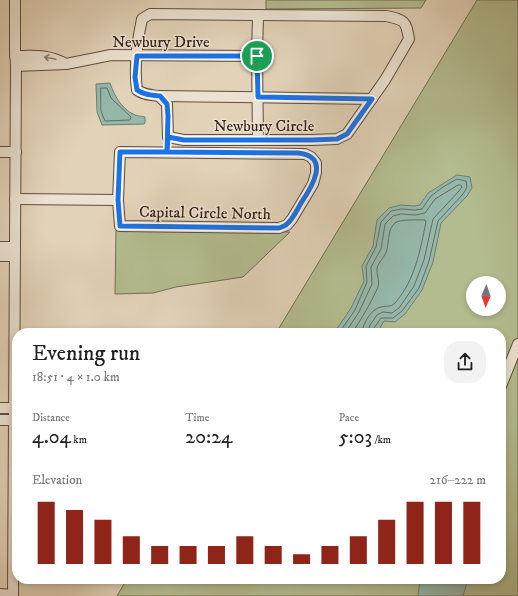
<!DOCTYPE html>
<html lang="en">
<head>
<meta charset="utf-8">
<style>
  body { margin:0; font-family:"IM FELL DW Pica",serif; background:#f2f2f2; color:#202124; height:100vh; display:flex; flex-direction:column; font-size:15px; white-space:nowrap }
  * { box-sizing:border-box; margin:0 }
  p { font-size:13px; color:#757577 }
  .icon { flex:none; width:22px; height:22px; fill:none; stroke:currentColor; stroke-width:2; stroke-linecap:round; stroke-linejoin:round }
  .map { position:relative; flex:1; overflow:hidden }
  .side { position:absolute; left:12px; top:328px; width:494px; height:256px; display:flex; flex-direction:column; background:#fff; border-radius:16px; box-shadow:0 2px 6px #0003 }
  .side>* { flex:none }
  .needle { width:26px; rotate:182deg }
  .buttons { position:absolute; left:466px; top:276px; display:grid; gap:8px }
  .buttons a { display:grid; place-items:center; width:40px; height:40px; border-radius:50%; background:#fff; box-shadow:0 2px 6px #0003; font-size:20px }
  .pin { position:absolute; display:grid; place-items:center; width:34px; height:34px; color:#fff; margin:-17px; border:2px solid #fff; border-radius:50%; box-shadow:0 1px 4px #0007 }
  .round { display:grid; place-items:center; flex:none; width:42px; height:42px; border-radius:16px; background:#f2f2f2 }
  .head { display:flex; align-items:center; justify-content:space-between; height:68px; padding:0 20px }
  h1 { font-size:22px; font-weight:600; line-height:30px }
  .figures { display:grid; grid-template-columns:repeat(3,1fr); gap:6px; height:68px; padding:4px 20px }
  .figures div { display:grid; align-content:center }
  .figures b { font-size:20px; font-weight:600 }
  .figures small { font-size:11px; font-weight:400 }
  .figures p { font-size:11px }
  .chart { height:112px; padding:8px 20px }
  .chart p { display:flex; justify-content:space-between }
  .chart svg { width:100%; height:72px; margin-top:4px; stroke:#8f2418; stroke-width:6 }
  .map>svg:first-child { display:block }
</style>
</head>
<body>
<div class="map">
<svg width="518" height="596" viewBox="0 0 518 596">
  <rect width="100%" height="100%" fill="#e2d2b8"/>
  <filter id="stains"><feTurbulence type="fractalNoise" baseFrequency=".005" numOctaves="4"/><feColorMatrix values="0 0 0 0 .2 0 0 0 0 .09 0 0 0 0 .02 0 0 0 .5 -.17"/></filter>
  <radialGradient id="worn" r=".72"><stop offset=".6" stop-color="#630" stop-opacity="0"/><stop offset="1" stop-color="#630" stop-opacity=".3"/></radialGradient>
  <!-- green -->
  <g fill="#b3bc8f" stroke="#746e54" fill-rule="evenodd">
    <path d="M266 0H426L421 8 266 9Z"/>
    <path d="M477 0H518V596H117L127 579H501V333H276ZM473 283H499V309H473Z"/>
    <path d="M116 230 290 232 243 277 176 287 153 293 115 294Z"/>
  </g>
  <!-- water -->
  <g fill="#95b8aa" stroke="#6f7c70">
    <path d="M110 83C114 95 121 108 133 114 136 116 141 116 145 117V123L144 124 102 125 97 112 96 84Z"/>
    <path d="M457 175 470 177 472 188 467 196 441 223 433 262 422 290 405 314 395 322 384 321 377 333H334L351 308 364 281 362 266 373 246 377 220 389 208 401 205 414 206 420 205 428 193Z"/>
    <path d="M420 579H468L463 596H418Z"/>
  </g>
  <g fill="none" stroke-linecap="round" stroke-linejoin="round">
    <!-- shore -->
    <g stroke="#666c62" stroke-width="1">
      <path d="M101 88H107L111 98 131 117 130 120 105 121 101 111Z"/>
      <path d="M339 333 355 310 367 282 366 266 376 247 381 222 391 211 401 209 415 210 422 209 431 196 443 187 457 179 466 181 467 187 463 194 438 221 429 261 419 288 402 311 393 318H381L374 328 373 333"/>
      <path d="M345 333 359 312 372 284 371 267 381 249 385 224 393 216 401 214 415 215 425 213 435 199 458 185H461L462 187 459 191 433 219 424 260 414 286 399 308 392 313 383 312 377 315 370 325 368 333"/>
      <path d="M352 333C362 318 371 303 378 287 380 280 376 274 377 268 379 261 386 256 387 249 389 240 388 229 395 223 399 219 419 220 425 220L426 222C420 251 415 280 395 303 390 308 387 305 381 307 371 309 363 323 362 333"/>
    </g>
    <!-- minor casing -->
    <g stroke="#614d41" stroke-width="12">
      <g id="minor">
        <path d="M150 14 386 16C405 20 406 21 409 39L385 80 347 134 337 139 312 140H184L168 137 167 104 159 96C151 95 144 95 137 90 134 67 137 42 142 19Z"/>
        <path d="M258 15 257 56 258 140"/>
        <path d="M15 56C36 56 47 54 66 64L16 66"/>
        <path d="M66 64 111 55 257 56"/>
        <path d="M159 96 372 99"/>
        <path d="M0 152H16"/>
        <path d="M120 152 305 154 311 157 316 163V173L313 184 292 219 287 225 279 228 120 226 118 200Z"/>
        <path d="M15 199 118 200"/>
        <path d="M0 247H14"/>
        <path d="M0 256H14"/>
        <path d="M501 386 518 344"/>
        <path d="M0 408H15"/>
        <path d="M0 420H15"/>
        <path d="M0 594 13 595"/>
        <path d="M13 596C14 419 15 243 16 66L15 50V0"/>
      </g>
    </g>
    <!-- minor -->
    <use href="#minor" stroke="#ece2d1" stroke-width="10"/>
  </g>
  <!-- one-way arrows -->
  <defs><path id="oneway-shaft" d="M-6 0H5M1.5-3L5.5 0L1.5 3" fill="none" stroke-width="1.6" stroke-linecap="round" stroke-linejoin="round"/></defs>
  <use stroke="#918275" href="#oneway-shaft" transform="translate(50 58) rotate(-168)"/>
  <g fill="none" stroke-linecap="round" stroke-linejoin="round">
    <!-- route casing -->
    <g stroke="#fff" stroke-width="8">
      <path id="route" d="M257 56H137L135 77 137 90C144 95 151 95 160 96L167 104 168 116 167 152 298 153C331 156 312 187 301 203 297 210 293 219 287 224 285 226 282 227 279 228L120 226 118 200 120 152H167L168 137 184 140H312L337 139 347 134 372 99 258 97 257 56"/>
    </g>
    <!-- route -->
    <use href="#route" stroke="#1a73e8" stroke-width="5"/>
  </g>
  <g text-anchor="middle" stroke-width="3" stroke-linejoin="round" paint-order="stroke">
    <!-- street labels -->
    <g font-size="16" fill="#362119" stroke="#ece2d1">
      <text x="161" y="47">Newbury Drive</text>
      <text x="264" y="131">Newbury Circle</text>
      <text transform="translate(205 212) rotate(1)" y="6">Capital Circle North</text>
    </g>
  </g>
  <rect width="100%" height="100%" filter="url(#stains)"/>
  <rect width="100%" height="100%" fill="url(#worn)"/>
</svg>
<div class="buttons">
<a><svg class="needle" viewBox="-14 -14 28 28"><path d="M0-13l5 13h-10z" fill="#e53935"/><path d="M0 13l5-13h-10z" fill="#757577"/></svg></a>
</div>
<div class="pin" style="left:257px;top:56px;background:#1e9e55"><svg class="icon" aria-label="arrive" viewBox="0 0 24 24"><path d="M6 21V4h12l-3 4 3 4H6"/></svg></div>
<section class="side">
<div class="head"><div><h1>Evening run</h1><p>18:51 · 4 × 1.0 km</p></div><a class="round"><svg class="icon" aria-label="share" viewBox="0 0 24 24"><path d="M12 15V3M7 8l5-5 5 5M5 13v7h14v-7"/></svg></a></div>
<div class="figures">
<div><p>Distance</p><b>4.04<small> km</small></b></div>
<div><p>Time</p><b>20:24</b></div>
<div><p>Pace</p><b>5:03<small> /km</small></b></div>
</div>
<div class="chart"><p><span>Elevation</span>216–222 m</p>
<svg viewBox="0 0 160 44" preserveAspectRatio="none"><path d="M5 44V6M15 44V11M25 44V17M35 44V27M45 44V33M55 44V33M65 44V33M75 44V27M85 44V33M95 44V38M105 44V33M115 44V27M125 44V17M135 44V6M145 44V6M155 44V6"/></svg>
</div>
</section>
</div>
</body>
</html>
